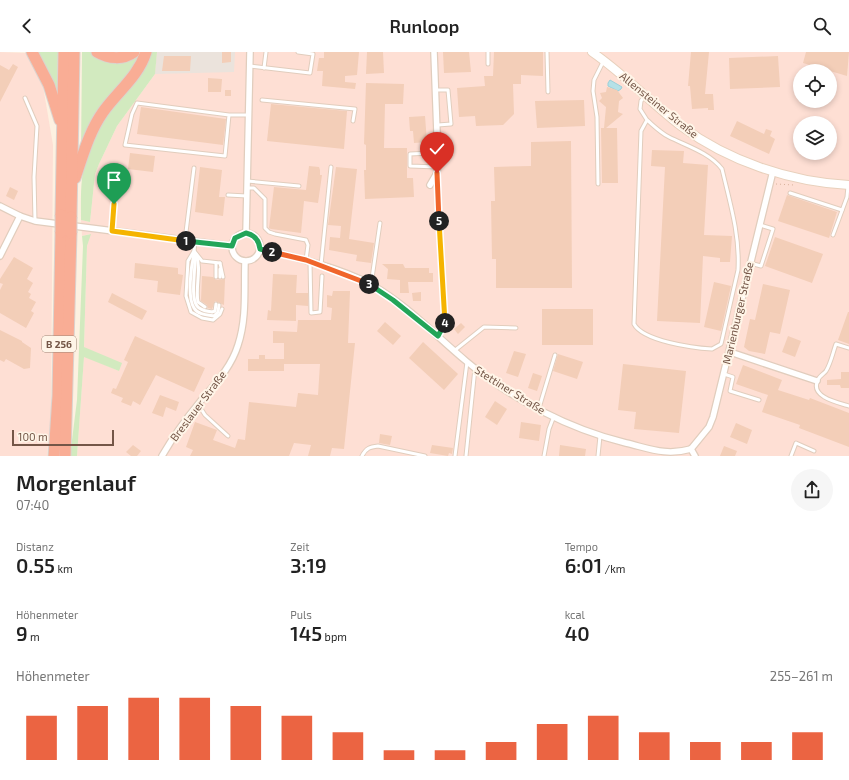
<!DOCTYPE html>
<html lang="de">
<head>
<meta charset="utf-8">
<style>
  body { margin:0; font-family:"Exo 2",sans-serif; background:#f6f6f6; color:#222; height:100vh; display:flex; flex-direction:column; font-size:15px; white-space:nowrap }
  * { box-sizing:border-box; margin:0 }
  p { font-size:13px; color:#767676 }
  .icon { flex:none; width:22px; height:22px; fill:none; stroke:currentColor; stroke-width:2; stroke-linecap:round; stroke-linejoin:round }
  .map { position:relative; height:404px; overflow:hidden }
  .panel { display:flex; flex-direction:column; background:#fff; flex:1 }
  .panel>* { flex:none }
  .tools { position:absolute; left:793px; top:12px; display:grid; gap:8px }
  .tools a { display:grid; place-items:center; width:44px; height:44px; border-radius:50%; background:#fff; box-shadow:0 2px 6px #0003; font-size:20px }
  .scale { position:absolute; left:12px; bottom:10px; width:102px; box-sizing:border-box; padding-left:4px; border:2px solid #745647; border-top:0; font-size:11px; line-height:14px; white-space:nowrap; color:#745647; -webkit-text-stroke:3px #fff5e8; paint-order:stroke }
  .pin { position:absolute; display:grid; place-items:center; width:34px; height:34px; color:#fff; margin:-41px -17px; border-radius:50% 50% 50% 0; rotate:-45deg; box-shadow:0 0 4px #0007 }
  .pin .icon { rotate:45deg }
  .km { position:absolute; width:20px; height:20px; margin:-10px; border-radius:50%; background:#222; color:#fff; font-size:11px; line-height:20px; text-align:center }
  .round { display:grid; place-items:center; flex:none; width:42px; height:42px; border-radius:21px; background:#f6f6f6 }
  .overview { display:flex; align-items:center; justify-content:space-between; height:68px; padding:0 16px }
  h1 { font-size:22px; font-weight:600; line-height:30px }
  .figures { display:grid; grid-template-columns:repeat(3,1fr); gap:6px; height:68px; padding:4px 16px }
  .figures div { display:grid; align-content:center }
  .figures b { font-size:20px; font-weight:600 }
  .figures small { font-size:11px; font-weight:400 }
  .figures p { font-size:11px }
  .chart { height:112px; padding:8px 16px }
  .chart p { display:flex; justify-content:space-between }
  .chart svg { width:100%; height:72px; margin-top:4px; stroke:#eb6442; stroke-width:6 }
  header { display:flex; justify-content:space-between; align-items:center; height:52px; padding:0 16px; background:#fff; font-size:18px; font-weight:600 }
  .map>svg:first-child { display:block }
</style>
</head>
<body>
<header><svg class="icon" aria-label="back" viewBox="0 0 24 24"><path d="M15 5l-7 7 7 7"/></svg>Runloop<svg class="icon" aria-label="search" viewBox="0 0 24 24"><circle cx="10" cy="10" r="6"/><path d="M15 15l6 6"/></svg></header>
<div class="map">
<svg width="849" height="404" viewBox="0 0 849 404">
  <rect width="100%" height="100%" fill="#fdf1e1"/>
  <!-- commercial -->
  <g fill="#fedfd4" fill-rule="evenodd">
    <path d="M0 0 26 1 43 34 53 93 51 362 47 404H0Z"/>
    <path d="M157 0H849V404H77L84 304 119 319 84 295 87 194 90 182 82 184 81 168 90 170 95 122 99 112 117 74 155 22ZM800 19H830V49H800ZM800 71H830V101H800Z"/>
  </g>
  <!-- industrial -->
  <path fill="#ebe3dc" d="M157 0H235L234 20 155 22Z"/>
  <!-- green -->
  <g fill="#d2eabf">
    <path d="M36 0H58L57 49Z"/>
    <path d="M82 0H91L97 5H134L140 0H144L81 101Z"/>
    <path d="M151 0H157L155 22 117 74 99 112 95 122 90 170 81 168C81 149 80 129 85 110 97 68 126 35 151 0Z"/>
    <path d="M91 182 87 194 84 295 122 311 119 319 84 305 77 404H70L77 348 83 194 82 184Z"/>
  </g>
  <!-- water -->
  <path fill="#b5e1e7" stroke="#9bd0d9" d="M610 28 622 35 621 37 618 39 608 34V31Z"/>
  <!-- building -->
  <g fill="#f3ceb8">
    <path d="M222 0H231V10L222 11Z"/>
    <path d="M324 0H359L357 23 345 24V30L356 31 355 37 322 34 323 19H317L319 6H324Z"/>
    <path d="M367 0H383L384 21 366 22Z"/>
    <path d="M443 0H469L471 20 444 21Z"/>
    <path d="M494 0H543V24L521 23V32H513L514 62 503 73 476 74 475 64 459 65 457 36 485 34 484 24H493Z"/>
    <path d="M691 0H709L705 42H713L714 58H708V56L692 57 690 34H688Z"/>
    <path d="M806 0H849L847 24 803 11Z"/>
    <path d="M164 4H191L190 19H162Z"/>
    <path d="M778 4 780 35 730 37 729 6Z"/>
    <path d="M13 12 18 15 0 50V13L9 18Z"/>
    <path d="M208 26 222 27 221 40H208Z"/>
    <path d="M366 31 404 32 403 52H385L384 96H407V126H413L414 145 365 147 364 118H366V93L364 92Z"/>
    <path d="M607 35 617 38 623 46 619 49 618 60 623 62 606 76H617L618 131H602L601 76H604L606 55 599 49 602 46 600 41 606 40Z"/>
    <rect x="225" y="38" width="6" height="6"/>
    <path d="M584 48 585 74 537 76 535 49Z"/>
    <path d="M271 52 347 59 344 97 267 89Z"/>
    <path d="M141 55 226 67 223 93 137 82Z"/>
    <path d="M425 64 427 90 414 91 413 79H410L409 65Z"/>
    <path d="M737 69 764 82 766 77 772 79 770 84 775 87 769 102 730 84Z"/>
    <path d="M571 89 572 236H496V207H492L491 149H495L494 115 531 114V90Z"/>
    <path d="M652 98 684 99 683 111 708 113 704 183 732 184 730 210H720V206L703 204 700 271 657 269 665 115 651 114Z"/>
    <path d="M130 101 155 104 153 120 128 117Z"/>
    <path d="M309 114 319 115 320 118V123H322L318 151 304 149 301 181 271 177 269 176 274 135 306 138Z"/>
    <path d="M200 115 222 118 219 145H225L223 164 195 160Z"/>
    <path d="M336 115 357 117 349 187 374 191 371 211 356 209 357 203 329 198 330 185 340 186 341 174 328 173Z"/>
    <path d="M10 135 18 139 14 148 6 144Z"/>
    <path d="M787 143 837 160 829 186 778 169Z"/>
    <path d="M775 185 823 202 812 231 765 214Z"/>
    <path d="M14 205 33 216 27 227 33 231 28 240 31 242 29 246 36 250 31 259 34 261 26 276 0 261V238L3 232 0 231V227Z"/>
    <path d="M135 211 178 216V222L183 223 180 243 157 240 158 229 134 226Z"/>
    <path d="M382 212H403L405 216H429V221H433V230H408L409 241H400V228L387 227 388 217Z"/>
    <path d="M273 222 297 223 296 241H308V254L296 253V269L267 268 268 258 271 259Z"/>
    <path d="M202 224 213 225 216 228 225 227 224 253 215 249 212 257 208 256 207 253 201 249Z"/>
    <path d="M714 230 731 234 721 279 704 275Z"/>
    <path d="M763 232 790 238 780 282 770 280 765 302 749 299 744 295 750 267 755 268Z"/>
    <path d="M333 239H350L348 291H355L344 397 332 396 330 404H308L311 393 294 391 289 404H190L193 398 186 395 195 370 217 378 213 388 235 396 238 387 245 388 249 350 296 355 298 341 318 343 320 312H284V319H248V307H259V303H265V307H284V291H273V279L297 280 298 268H331L332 256 327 255V243L332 244Z"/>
    <path d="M421 240V249H413L412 241Z"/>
    <path d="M112 241 147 259 142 268 108 250Z"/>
    <rect x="542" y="257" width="51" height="36"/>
    <path d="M848 260H849V292L838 288Z"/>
    <path d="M385 270 401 284 393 293 377 279Z"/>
    <path d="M461 271 465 275 458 282 454 277Z"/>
    <path d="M0 278 22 289V290L31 296 30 316 24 317 6 307 4 310 0 308Z"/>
    <path d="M135 284 205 316 194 340 156 323 140 353 133 349 131 354 121 350 123 346 111 341 113 336 116 337 128 310 124 308Z"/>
    <path d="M788 284 801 289 795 305 782 300Z"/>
    <path d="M423 290 458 322 444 338 409 306Z"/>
    <path d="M514 299 526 302 518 325 506 321Z"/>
    <path d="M558 302 583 310 577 327 553 319Z"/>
    <path d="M623 312 686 319 679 381 634 377 636 360 618 358Z"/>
    <path d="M743 313 782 328 778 338 809 348 810 346 849 361V395L799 376 800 373 762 360 768 343 736 332Z"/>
    <path d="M841 320H849V336H841L840 333H827V328L841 327Z"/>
    <path d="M533 321 542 324 537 339 528 336Z"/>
    <path d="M160 343 179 350 176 359 166 355 163 365 152 361Z"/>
    <path d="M495 349 507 357 497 373 485 365Z"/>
    <path d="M521 370 541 373 539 389 519 386Z"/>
    <path d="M736 371 752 378 747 392 730 385Z"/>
    <path d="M380 382 392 384 390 393 379 391Z"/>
    <path d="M133 393 141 399 137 404H131L126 400Z"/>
    <path d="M432 393 453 396 452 402 449 401 448 404 430 401Z"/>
    <path d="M560 393 586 397 585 404H559Z"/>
    <path d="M724 394 737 399 735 404H720Z"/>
  </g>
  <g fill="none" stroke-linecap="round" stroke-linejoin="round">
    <!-- lane casing -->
    <g stroke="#e1cdbd" stroke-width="5">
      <g id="lane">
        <path d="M488 0V12"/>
        <path d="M547 0 548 40"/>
        <path d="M250 14 310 21 313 2 298 0"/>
        <path d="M264 16 266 0"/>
        <path d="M436 38H448L451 72 438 73"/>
        <path d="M644 45 641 49 640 57 647 68 641 79 634 272C643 289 693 296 712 297L721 292 722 288 738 218C740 183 730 151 722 117 710 101 687 94 669 85 661 81 654 74 647 68"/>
        <path d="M25 46 37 74 34 125 35 169"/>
        <path d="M262 48 355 57 353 69"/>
        <path d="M229 63 225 104 125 93 132 62 137 51 229 63H248"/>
        <path d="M431 101 410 102V114L438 115"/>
        <path d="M437 123 446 273 438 284"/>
        <path d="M247 129 299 134"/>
        <path d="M598 132 597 65 593 39 594 28 603 10"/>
        <path d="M247 136H254L265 147V176L269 180 275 182 306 188 308 193 306 208"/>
        <path d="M790 141 842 158"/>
        <path d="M228 143 247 144"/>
        <path d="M112 179 117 122"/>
        <path d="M833 183 847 145 848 134"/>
        <path d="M185 188 194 116"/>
        <path d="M195 190 194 199 202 209 220 211"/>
        <path d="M194 199 188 209 186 244 191 260 202 266 213 268 220 262 222 257"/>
        <path d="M194 202C191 215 187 245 194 256 198 263 208 263 214 264L218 260 219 253"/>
        <path d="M196 202C202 218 195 234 198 250L205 255"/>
        <path d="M195 203C196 215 190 245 197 254 201 259 207 259 212 260L215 259 216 252"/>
        <path d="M310 210 311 261 320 260 322 224"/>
        <path d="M216 211V225"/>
        <path d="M220 211 223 225"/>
        <path d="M750 211 761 214 773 177 760 173"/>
        <path d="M321 213 331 115"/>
        <path d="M220 225V217"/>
        <path d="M371 233 380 171"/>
        <path d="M849 296 836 292C833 300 831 311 826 319 824 322 819 324 818 328 809 345 839 351 849 354"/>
        <path d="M454 299 484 275 516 276"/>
        <path d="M724 322 733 325 730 339 759 348"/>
        <path d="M198 352 205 363 228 384"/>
        <path d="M539 356 555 303"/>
        <path d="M362 404C366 396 370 395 378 394L425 404"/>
        <path d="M455 404 467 310"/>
        <path d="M466 404 475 316"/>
        <path d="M544 404 549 377 554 364"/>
        <path d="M598 404 600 384"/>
        <path d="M791 404 796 391 814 399"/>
      </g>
    </g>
    <!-- street casing -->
    <g stroke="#e1cdbd" stroke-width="8">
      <g id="street">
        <path d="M430 133 437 121 438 108 434 0"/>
        <path d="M0 154 20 164 35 169 231 194"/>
        <circle cx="246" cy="195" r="14"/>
        <path d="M246 181 250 0"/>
        <path d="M260 197C295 205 341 216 372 233 407 253 436 284 466 309 511 347 569 377 626 391 651 397 666 404 691 397"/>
        <path d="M0 204 20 164"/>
        <path d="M730 300 817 329"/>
        <path d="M691 397 709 375 713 365 773 119"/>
        <path d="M691 397 695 404"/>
        <path d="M162 404C173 385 185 368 199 351 214 333 231 316 238 293 247 266 244 237 245 210"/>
      </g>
    </g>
    <!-- secondary casing -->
    <g stroke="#e8d0bc" stroke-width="10">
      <path id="secondary" d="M592 0C624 22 651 51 681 74 728 109 790 130 849 133"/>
    </g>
    <!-- highway casing -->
    <g stroke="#dbd3cf" stroke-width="13">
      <g id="highway">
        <path d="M32 0 49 33 60 68"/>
        <path d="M97 0C109 7 123 8 134 0"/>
        <path d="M75 126C83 103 89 80 103 60 118 39 138 25 146 0"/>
        <path d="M61 163 64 0"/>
        <path d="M71 165 74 0"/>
        <path d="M54 404 58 344 61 180"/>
        <path d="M65 404 71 181"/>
      </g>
    </g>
    <!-- path -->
    <path stroke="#d8b19b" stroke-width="1" stroke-dasharray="1 3" stroke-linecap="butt" d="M776 132 794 133"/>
    <!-- lane -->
    <use href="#lane" stroke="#fff" stroke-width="3"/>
    <!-- street -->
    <use href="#street" stroke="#fff" stroke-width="5.5"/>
    <!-- secondary -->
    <use href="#secondary" stroke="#fff" stroke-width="8"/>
    <!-- highway -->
    <use href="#highway" stroke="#f9ad95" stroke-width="11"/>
    <!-- highway-bridge casing -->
    <g stroke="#dbd3cf" stroke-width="13" stroke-linecap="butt">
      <g id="highway-bridge">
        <path d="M61 180V163"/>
        <path d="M71 181V165"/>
      </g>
    </g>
    <!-- highway-bridge -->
    <use href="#highway-bridge" stroke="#f9ad95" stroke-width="11"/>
  </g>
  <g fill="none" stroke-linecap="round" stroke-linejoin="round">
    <!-- split-1 casing -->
    <g stroke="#fff" stroke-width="8">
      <path id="split-1" d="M114 152 112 179 186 189"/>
    </g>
    <!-- split-2 casing -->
    <g stroke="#fff" stroke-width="8">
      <path id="split-2" d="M186 189 232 194 235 186 246 181C255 183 259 188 260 197L272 200"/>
    </g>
    <!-- split-3 casing -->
    <g stroke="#fff" stroke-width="8">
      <path id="split-3" d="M272 200 306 208 369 232"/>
    </g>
    <!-- split-4 casing -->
    <g stroke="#fff" stroke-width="8">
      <path id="split-4" d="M369 232 393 248 438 284 445 271"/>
    </g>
    <!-- split-5 casing -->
    <g stroke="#fff" stroke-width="8">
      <path id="split-5" d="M439 169 445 271"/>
    </g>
    <!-- split-6 casing -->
    <g stroke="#fff" stroke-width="8">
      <path id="split-6" d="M437 121 439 169"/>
    </g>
    <!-- split-1 -->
    <use href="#split-1" stroke="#f5b400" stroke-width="5"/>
    <!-- split-2 -->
    <use href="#split-2" stroke="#22a559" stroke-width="5"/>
    <!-- split-3 -->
    <use href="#split-3" stroke="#f0652b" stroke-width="5"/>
    <!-- split-4 -->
    <use href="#split-4" stroke="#22a559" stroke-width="5"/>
    <!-- split-5 -->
    <use href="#split-5" stroke="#f5b400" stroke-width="5"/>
    <!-- split-6 -->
    <use href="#split-6" stroke="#f0652b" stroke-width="5"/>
  </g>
  <g text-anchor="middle" stroke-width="4" stroke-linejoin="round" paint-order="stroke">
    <!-- shield labels -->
    <rect fill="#fff5e8" stroke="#9e8677" stroke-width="1" x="42" y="284" width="34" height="16" rx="3"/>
    <g font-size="10" font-weight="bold" fill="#745647">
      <text x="59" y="296">B 256</text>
    </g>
    <!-- street labels -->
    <g font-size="11" fill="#745647" stroke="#fff5e8">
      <text transform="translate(659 53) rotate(39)" y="4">Allensteiner Straße</text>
      <text transform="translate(738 261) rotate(-77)" y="4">Marienburger Straße</text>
      <text transform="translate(510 338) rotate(32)" y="4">Stettiner Straße</text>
      <text transform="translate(198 354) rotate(-53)" y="4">Breslauer Straße</text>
    </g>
  </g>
</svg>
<div class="tools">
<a><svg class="icon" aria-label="locate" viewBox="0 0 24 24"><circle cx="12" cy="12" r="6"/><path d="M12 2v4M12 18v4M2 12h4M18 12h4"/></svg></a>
<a><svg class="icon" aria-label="layers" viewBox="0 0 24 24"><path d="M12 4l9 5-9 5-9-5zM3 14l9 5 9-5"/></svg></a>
</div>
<div class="scale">100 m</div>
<div class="pin" style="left:114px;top:152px;background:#1e9e55"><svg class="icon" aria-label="arrive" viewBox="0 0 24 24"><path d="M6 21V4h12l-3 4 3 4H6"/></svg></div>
<div class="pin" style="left:437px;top:121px;background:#d93025"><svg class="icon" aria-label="check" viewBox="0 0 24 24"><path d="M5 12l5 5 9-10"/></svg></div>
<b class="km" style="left:186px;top:189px">1</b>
<b class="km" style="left:272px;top:200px">2</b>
<b class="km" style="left:369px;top:232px">3</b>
<b class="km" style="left:445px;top:271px">4</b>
<b class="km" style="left:439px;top:169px">5</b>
</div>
<section class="panel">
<div class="overview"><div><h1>Morgenlauf</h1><p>07:40</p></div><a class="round"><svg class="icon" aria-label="share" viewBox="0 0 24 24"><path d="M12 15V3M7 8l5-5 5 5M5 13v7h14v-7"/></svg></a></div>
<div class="figures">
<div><p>Distanz</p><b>0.55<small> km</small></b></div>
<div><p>Zeit</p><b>3:19</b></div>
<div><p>Tempo</p><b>6:01<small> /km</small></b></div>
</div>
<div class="figures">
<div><p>Höhenmeter</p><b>9<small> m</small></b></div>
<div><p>Puls</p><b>145<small> bpm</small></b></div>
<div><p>kcal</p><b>40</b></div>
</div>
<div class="chart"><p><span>Höhenmeter</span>255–261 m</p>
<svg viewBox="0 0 160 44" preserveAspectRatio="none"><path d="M5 44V17M15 44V11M25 44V6M35 44V6M45 44V11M55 44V17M65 44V27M75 44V38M85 44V38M95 44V33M105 44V22M115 44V17M125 44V27M135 44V33M145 44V33M155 44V27"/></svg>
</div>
</section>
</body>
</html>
